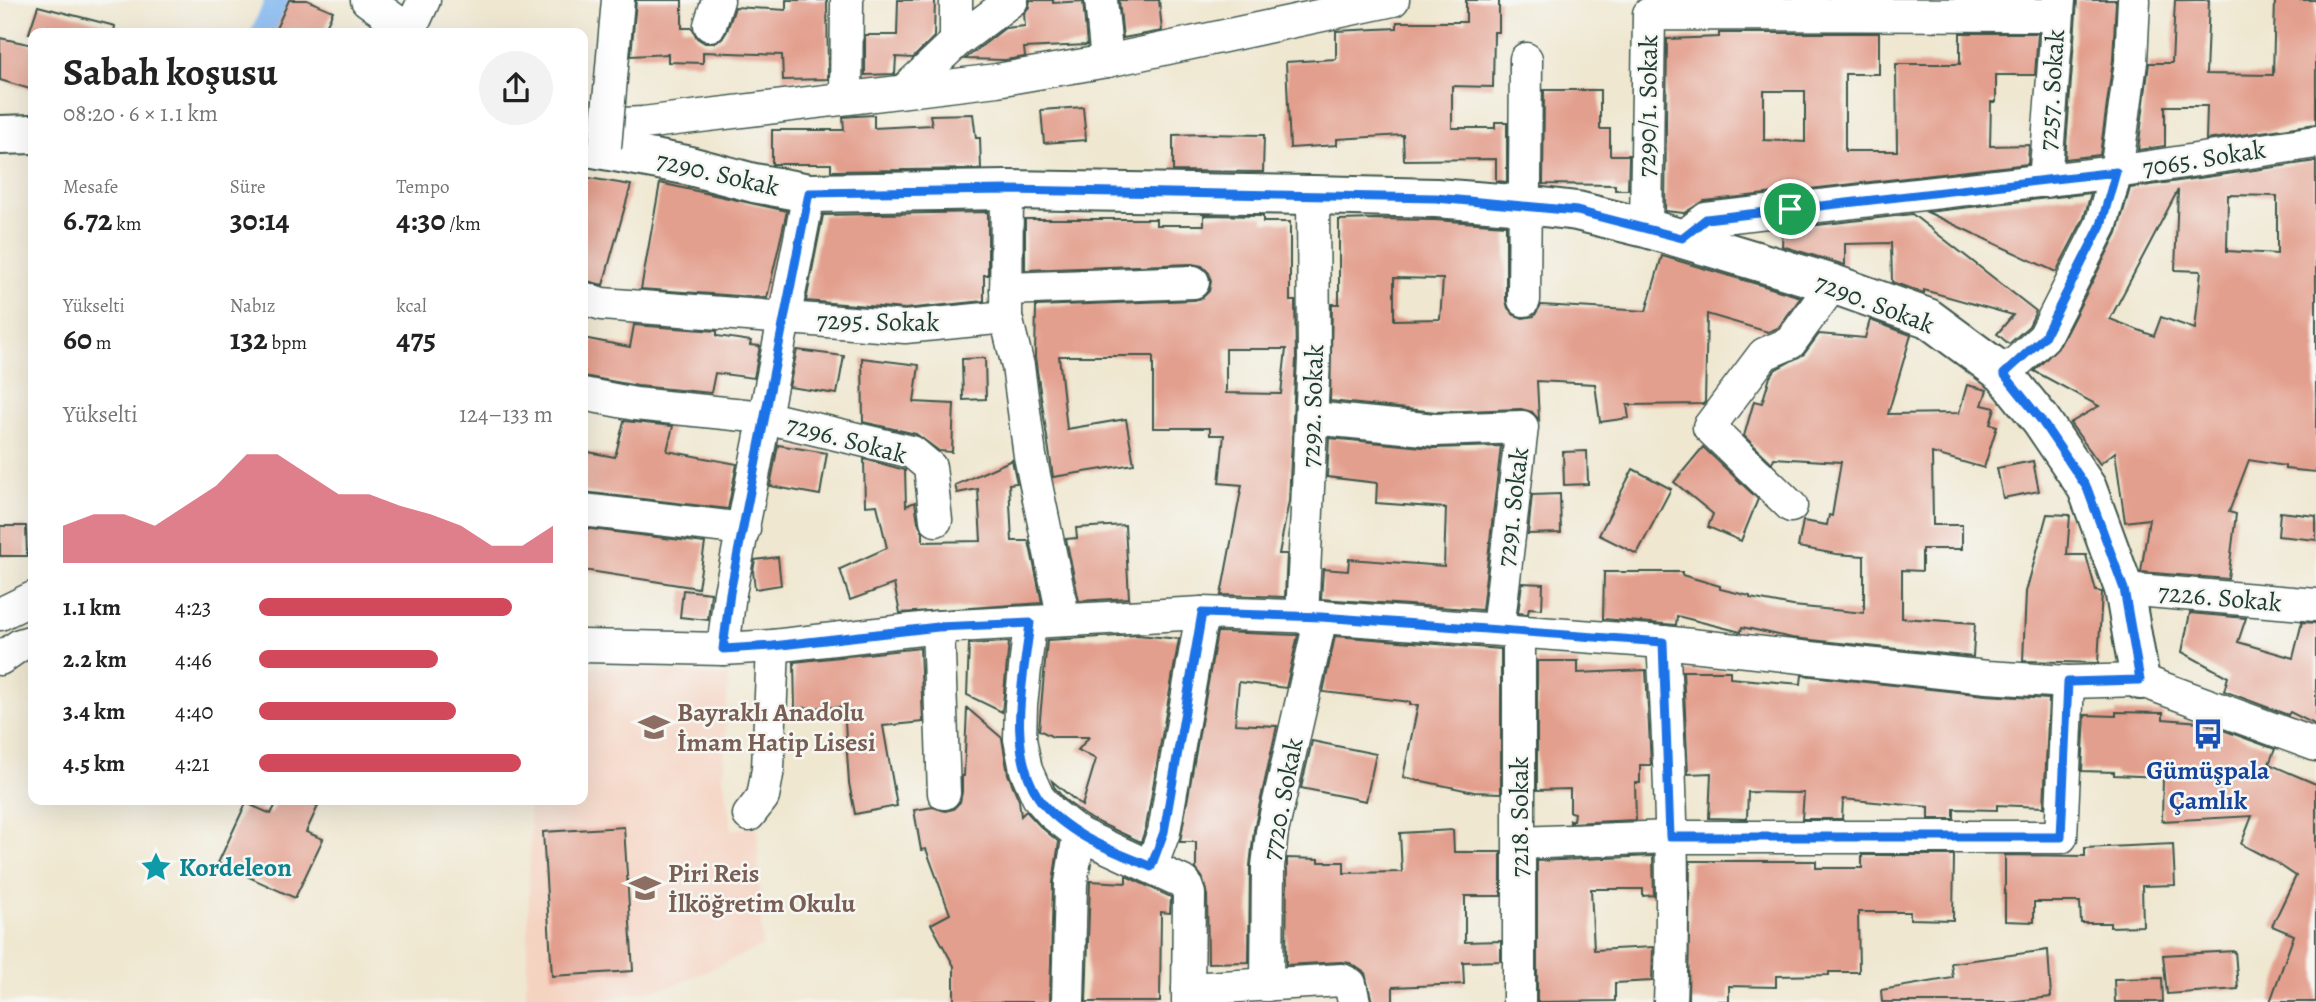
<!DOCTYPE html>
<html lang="tr">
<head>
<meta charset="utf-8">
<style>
  body { margin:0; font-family:Alegreya,serif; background:#f2f2f2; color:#222; height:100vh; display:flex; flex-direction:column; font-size:26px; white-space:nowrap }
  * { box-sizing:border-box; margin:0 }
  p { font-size:23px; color:#767676 }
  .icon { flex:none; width:38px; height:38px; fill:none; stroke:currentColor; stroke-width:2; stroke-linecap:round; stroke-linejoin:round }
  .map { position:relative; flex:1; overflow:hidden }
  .sheet { position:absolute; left:28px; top:28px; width:560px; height:777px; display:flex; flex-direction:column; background:#fff; border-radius:14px; box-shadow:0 7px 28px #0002 }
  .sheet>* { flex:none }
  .pin { position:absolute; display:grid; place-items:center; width:60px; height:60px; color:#fff; margin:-30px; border:4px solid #fff; border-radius:50%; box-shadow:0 2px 7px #0007 }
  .round { display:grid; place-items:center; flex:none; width:74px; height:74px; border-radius:37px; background:#f2f2f2 }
  .overview { display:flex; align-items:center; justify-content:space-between; height:119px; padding:0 35px }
  h1 { font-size:38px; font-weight:600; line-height:52px }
  .metrics { display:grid; grid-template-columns:repeat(3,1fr); gap:10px; height:119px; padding:7px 35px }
  .metrics div { display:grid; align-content:center }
  .metrics b { font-size:30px; font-weight:600 }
  .metrics small { font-size:19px; font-weight:400 }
  .metrics p { font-size:19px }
  .chart { height:196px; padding:14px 35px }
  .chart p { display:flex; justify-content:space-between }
  .chart svg { width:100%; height:126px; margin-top:7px; fill:#d1495b; opacity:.7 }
  ul { padding:0 35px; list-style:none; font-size:23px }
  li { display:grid; grid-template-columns:112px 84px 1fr; align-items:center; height:52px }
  li i { height:18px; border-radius:9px; background:#d1495b }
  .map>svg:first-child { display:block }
</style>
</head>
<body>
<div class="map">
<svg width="2316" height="1002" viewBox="0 0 2316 1002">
  <rect width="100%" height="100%" fill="#f6f6f2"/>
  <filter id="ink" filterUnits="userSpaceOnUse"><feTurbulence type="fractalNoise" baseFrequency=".0143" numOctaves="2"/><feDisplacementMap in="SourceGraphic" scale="14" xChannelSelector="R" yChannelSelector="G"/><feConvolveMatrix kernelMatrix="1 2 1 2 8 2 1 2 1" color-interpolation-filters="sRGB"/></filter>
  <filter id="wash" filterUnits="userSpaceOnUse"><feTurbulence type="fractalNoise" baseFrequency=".00686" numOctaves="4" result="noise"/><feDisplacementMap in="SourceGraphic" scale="28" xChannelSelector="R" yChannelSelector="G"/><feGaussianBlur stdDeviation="1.57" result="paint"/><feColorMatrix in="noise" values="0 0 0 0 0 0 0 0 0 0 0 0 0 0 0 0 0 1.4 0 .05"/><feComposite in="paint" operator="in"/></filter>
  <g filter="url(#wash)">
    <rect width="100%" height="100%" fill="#efe7d0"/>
    <!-- built -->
    <path fill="#f5d3c1" d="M583 666 728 676 723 778 732 830 757 826 762 946 672 986 591 1002H530L526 996 531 826 528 800H583Z"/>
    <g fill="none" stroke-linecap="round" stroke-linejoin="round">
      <!-- canal -->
      <path stroke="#81b7f0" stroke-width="28" d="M265 33 280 0"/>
    </g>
    <g id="blocks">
      <!-- building -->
      <g fill="#e39f8d" fill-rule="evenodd">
        <path d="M289 0H307L333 11 323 33H274Z"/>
        <path d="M636 0H682V28H692L697 38 705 43H713L722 39 727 31 735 7 786 10V0H827L828 79 783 80 782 55 703 52V63L668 62V54L631 56Z"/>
        <path d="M898 0H935L934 37 913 58 896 57 895 74 865 75V35H897Z"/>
        <path d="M1030 0H1053V3L1083 1 1087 45 1024 48 1025 57 1005 60 965 59 1005 28 1025 26 1024 13 1029 7Z"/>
        <path d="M1119 0H1159L1162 31 1123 38Z"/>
        <path d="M1466 0H1499V32H1494L1493 87 1452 86V128H1495V122H1507V182L1496 181V159L1404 160 1403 135 1337 139V145L1290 148 1286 62 1336 59V31L1397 28V22H1466Z"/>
        <path d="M2077 0H2116L2113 60 2100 155 2065 159Z"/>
        <path d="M2175 0H2209L2206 74 2273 75 2275 0H2316V124L2206 140 2207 106H2165V146L2138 150 2149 63H2172Z"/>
        <path d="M38 6 115 26 114 33H29Z"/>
        <path d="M1719 33H1879V74H1845V151H1897L1896 64H1960V33H2038L2035 75H1996V102H1991L1990 146 2029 145 2028 164 1704 201 1684 213 1665 211 1667 39 1719 37ZM1764 91H1805V142L1764 140Z"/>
        <path d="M0 38 33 45V90L0 80Z"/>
        <path d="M1544 90H1600V129H1610V155H1629L1628 190H1615V185L1543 184Z"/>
        <path d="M1083 107 1086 140 1044 143 1041 110Z"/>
        <path d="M973 114 976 138H980L981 169 831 171V164H772V130H844L843 117 856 116 874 115V128L932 125 930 115Z"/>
        <path d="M1204 134 1264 135 1263 172 1173 171V135Z"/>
        <path d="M2316 161V472L2285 469V466L2249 460 2229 512 2236 514 2228 579 2141 572 2149 519 2125 522 2115 452 2100 464 2070 423 2099 406 2034 371 2060 345 2117 233 2130 188ZM2178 190 2175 270 2201 271 2195 329 2161 317 2154 336 2110 319ZM2228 195 2277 196V254L2227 251Z"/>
        <path d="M583 177 631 185 603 285 583 280Z"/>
        <path d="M660 183 787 211 767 298 641 289Z"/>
        <path d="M2091 193 2084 218 2056 272 1927 212Z"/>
        <path d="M988 212V275H984V301L905 309 806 301 823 215Z"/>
        <path d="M1912 214 2036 311 2029 326 2009 344 1997 334 2013 315 1924 290V293L1892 282 1891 243 1845 244V265L1782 246 1783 229Z"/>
        <path d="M1204 215 1263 216V222H1290V301H1295L1296 359 1289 501 1279 554H1287L1285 597 1221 595 1242 485 1219 483 1224 435H1210V428H1153V356H1059L1067 429 1126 419 1134 464 1053 477 1035 357 1036 306 1194 300 1202 298 1209 291 1211 281 1209 273 1202 266 1192 264 1025 270V219H1156V225H1204ZM1226 349H1286L1281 394 1226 393Z"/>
        <path d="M1376 219 1435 220 1506 225V301L1508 308 1514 315 1523 318 1534 316 1541 305 1646 311 1662 256 1801 297 1778 328 1768 332 1707 314 1705 402 1703 404 1627 405 1629 418 1600 422 1595 384 1537 381 1539 420 1532 412 1521 409 1436 412 1330 401 1332 304H1339V220ZM1394 278 1443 279 1440 319 1394 320Z"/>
        <path d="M1870 320 1911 335 1888 414 1959 413 1967 385 1987 390 1982 405 1995 408 1990 424 1997 426 1984 468 1932 453 1933 525H1962V549H1922V571L1902 570V618L1975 623 1973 657 1792 638 1742 627 1741 632 1677 616 1676 625 1603 619 1604 572H1682V575L1720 586V589L1750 596V598L1793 606 1864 613V556L1836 554 1798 547 1803 521 1827 525 1829 515 1832 516 1841 462 1774 458 1772 463 1744 436 1754 401 1762 403 1770 377 1776 369 1804 354 1819 334 1865 338Z"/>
        <path d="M634 325 717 331V336L751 341 750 345 760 346 754 378 715 373 711 393 638 386 583 376V338L630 347Z"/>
        <path d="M797 350 844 356 837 394 789 387Z"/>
        <path d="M862 358 919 365 914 402 954 404 952 452 939 451 916 434 863 422Z"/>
        <path d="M985 358 986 399 963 400 962 359Z"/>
        <path d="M624 421 673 426 667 451 737 464 728 509 583 492V451L615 457Z"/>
        <path d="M1329 438 1433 448 1501 446 1482 610 1321 599 1323 569 1348 571 1349 559 1444 566 1446 508 1376 503 1377 483 1327 477Z"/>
        <path d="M778 445 827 453 820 495 770 486Z"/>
        <path d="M1703 447 1758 499 1741 541 1708 527 1713 514 1674 482Z"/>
        <path d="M1587 451 1588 484 1564 485 1563 452Z"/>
        <path d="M864 459 905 470 906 506 915 502 918 522 923 533V542L981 541 978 489 957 493 955 485 1012 460 1017 483 1009 484 1012 541H1029L1042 603 900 613 894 584 850 600 840 569 887 548 877 505 865 506Z"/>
        <path d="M2033 461 2039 491 2003 498 1997 468Z"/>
        <path d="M1633 469 1671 489 1637 554 1599 535Z"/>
        <path d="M1560 494 1561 533 1528 534 1532 495Z"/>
        <path d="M2280 512 2316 516V540L2278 536Z"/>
        <path d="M2047 514 2070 515 2067 555H2086L2096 591 2102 592 2098 663 2023 661 2026 592Z"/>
        <path d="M1125 525 1129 598 1079 601 1066 539 1077 538 1076 528Z"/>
        <path d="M0 526H26L27 556H0Z"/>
        <path d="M583 528 705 543 698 588 583 570Z"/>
        <path d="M778 557 781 585 755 589 753 571 755 560Z"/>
        <path d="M1522 583 1543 584 1542 609 1529 608 1528 614 1518 613Z"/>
        <path d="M683 590 711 593 708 620 680 617Z"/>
        <path d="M2190 613 2246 618 2238 642 2293 658 2302 622 2316 623V725L2290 712 2288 715 2224 691 2228 677 2182 652Z"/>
        <path d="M1217 632 1298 635 1286 688 1239 682 1235 724 1277 726 1254 830 1250 866 1249 962 1208 963 1207 894 1202 877 1196 869V842H1180Z"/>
        <path d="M1138 635 1179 639 1146 827 1141 842 1089 818 1065 800 1054 787 1052 781 1082 806 1096 759 1078 750 1089 737H1053L1039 730 1047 640Z"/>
        <path d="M1335 636 1501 649V793L1474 792 1403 777 1418 705H1410V702L1323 692Z"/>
        <path d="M1009 642 1003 703 1002 712 967 695 969 644Z"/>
        <path d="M920 648 923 722 883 726 897 806 855 814 849 783 844 707 795 708 794 662Z"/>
        <path d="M1537 661H1578V673L1646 670 1651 765H1640V783H1635L1636 820 1570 823V820H1573L1574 813 1570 812V789L1537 790Z"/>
        <path d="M1683 671H1730V678L1801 684 1802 675 1985 695 2049 699 2044 807 1997 805V810L1954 809V819H1929V807L1843 799 1842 819H1802L1804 793 1748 792 1747 819 1709 818 1711 773 1688 774Z"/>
        <path d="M967 708 1002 738 1008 774 1019 800 1021 816 1026 811 1041 827 1059 842 1053 883 1050 1002H954V966L931 924 950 914 926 849 921 850 914 810 933 807 945 811 953 809 960 802 962 792V776H964Z"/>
        <path d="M2116 712 2163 713V719L2201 722 2275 749 2269 764 2316 784V1002H2270L2294 935 2272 926 2296 876 2275 862 2241 844 2252 816 2162 821 2163 777 2114 775V772L2082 771 2085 715 2116 716Z"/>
        <path d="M1312 741 1376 754 1366 801 1301 788Z"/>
        <path d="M278 800H303L318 806 306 832 323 839 295 898 218 863 246 803 271 814Z"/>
        <path d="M624 827 633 971 552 976 543 832Z"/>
        <path d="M1453 830 1454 852H1501V896H1465V942L1501 941V961L1463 962 1464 984 1393 987V1002H1372L1365 973 1350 963 1341 962 1286 965 1287 858 1319 859V862H1344V873L1402 872 1400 833Z"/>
        <path d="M2173 844 2175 885 2142 886 2143 926 2110 927V923H2081L2080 902H2034V922L2005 921V855L2085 856V848Z"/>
        <path d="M1862 855H1954L1953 920 1910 919V912H1858L1859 972H1829V975L1776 976V987L1729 986V1001H1688L1690 861H1816V868H1862Z"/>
        <path d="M1653 856 1654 895 1643 896V889H1591L1594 950 1653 947 1652 981 1615 983V1001L1537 1002V861Z"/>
        <path d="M1126 876 1171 897 1170 913 1161 912 1160 1002H1086L1090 881 1126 883Z"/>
        <path d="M2048 950 2051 997 2007 1002H1882L1881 990 1953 978 1951 963Z"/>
        <path d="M2235 951 2238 989 2167 994 2163 955Z"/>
        <path d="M2162 978 2163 1002H2115L2114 979Z"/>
      </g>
    </g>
  </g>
  <g filter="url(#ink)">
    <use href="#blocks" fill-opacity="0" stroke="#3e564b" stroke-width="2"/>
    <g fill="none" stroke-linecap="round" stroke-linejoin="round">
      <!-- minor casing -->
      <g stroke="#3e564b" stroke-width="35">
        <g id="minor">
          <path d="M367 0 410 31"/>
          <path d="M956 0V42"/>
          <path d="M1101 0 1107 61"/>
          <path d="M710 25 718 0"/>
          <path d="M409 33 424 0"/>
          <path d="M904 91 956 42 1012 0"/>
          <path d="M846 98 847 0"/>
          <path d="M609 101 618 0"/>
          <path d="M583 126 643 123 997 80 1107 61 1393 0"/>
          <path d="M2045 181 2059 0"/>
          <path d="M1007 190 1006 317 1018 366 1030 456 1064 620"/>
          <path d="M1646 228 1649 14 2056 15"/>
          <path d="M1682 238 1706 219 2116 172 2316 142"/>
          <path d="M1006 289 1193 282"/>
          <path d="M583 298 602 304 905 327 1006 317"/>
          <path d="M1524 300 1526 59"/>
          <path d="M2004 374 2044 337 2101 225 2116 172 2131 62 2134 0"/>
          <path d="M583 394 635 404 764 417 912 452 930 467 936 520"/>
          <path d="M1312 418 1435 430 1522 427 1498 629"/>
          <path d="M1791 506 1709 427 1764 354 1790 343 1833 284"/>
          <path d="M583 510 744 529"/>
          <path d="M2124 589 2316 605"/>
          <path d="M0 614 33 598"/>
          <path d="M1302 617 1314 359 1313 195"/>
          <path d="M1030 623 1021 705 1020 739 1026 770 1038 797 1052 813 1079 834 1185 883 1189 894 1188 1002"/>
          <path d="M938 627 944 793"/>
          <path d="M1519 632V1002"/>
          <path d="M1663 642C1670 761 1675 882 1670 1002"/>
          <path d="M583 646 723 649 773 646 938 627 1202 613 1321 617 1663 642 1987 677 2068 682 2140 680 2316 745"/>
          <path d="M723 649 730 593 809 193"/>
          <path d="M0 659 20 645 33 641"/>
          <path d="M749 815 763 797 768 769 773 646"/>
          <path d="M1520 843 1670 837H2061L2068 682"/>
          <path d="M1151 867 1164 832 1202 613"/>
          <path d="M1267 985 1268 866 1272 832 1321 617"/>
          <path d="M1188 989 1342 980 1350 984 1354 1002"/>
          <path d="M1068 1002 1071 883 1079 834"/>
        </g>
      </g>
      <!-- tertiary casing -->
      <g stroke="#3e564b" stroke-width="42">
        <g id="tertiary">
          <path d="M0 135 33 134"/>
          <path d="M583 146 686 165 754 183 809 193 1007 190 1313 195 1436 198 1526 205 1577 211 1646 228 1833 284 1928 318 2004 374 2041 420 2087 488 2124 589 2140 680"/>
        </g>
      </g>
      <!-- minor -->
      <use href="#minor" stroke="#fff" stroke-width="32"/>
      <!-- tertiary -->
      <use href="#tertiary" stroke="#fff" stroke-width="38"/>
      <!-- minor-bridge casing -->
      <g stroke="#3e564b" stroke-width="35" stroke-linecap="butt">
        <path id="minor-bridge" d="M605 147 609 101"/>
      </g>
      <!-- minor-bridge -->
      <use href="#minor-bridge" stroke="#fff" stroke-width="32"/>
    </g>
  </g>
  <g fill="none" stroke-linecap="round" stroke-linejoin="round" filter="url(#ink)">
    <!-- route casing -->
    <g stroke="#fff" stroke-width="14">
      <path id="route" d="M2116 172 2101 225 2044 337 2004 374 2041 420 2087 488 2124 589 2140 680 2068 682 2061 837H1670L1663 642 1321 617 1202 613 1164 832 1151 867C1127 856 1099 847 1078 833 1064 824 1047 811 1038 797 1006 746 1024 678 1030 623L938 627 773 646 723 649 730 593 809 193 1007 190 1436 198 1577 211 1682 238 1706 219Z"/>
    </g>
    <!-- route -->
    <use href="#route" stroke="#1a73e8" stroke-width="9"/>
  </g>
  <!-- icons -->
  <defs>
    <g id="school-bare" transform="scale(2.415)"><path d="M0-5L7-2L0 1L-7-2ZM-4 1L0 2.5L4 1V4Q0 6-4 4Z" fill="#8d6e63" stroke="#f6f6f2" stroke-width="2.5" paint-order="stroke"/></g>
    <g id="bus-bare" transform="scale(2.415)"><path d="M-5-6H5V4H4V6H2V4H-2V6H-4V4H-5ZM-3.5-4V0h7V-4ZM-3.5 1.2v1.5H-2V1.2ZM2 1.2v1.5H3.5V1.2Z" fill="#1a4fb4" stroke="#f6f6f2" stroke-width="2.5" paint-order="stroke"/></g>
    <g id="sight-bare" transform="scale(2.415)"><path d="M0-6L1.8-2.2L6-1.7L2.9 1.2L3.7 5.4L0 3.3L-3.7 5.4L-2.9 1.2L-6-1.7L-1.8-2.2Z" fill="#0f9aa8" stroke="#f6f6f2" stroke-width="2.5" paint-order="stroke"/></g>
  </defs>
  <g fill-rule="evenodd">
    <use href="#school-bare" x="654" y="727"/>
    <use href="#bus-bare" x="2208" y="734"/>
    <use href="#sight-bare" x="156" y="867"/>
    <use href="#school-bare" x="645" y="888"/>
  </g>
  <g text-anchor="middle" stroke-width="5" stroke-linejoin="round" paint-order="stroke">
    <!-- street labels -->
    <g font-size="26" fill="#1f3d34" stroke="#f6f6f2">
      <text transform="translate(2051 90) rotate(-86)" y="9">7257. Sokak</text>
      <text transform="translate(1647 106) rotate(-89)" y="9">7290/1. Sokak</text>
      <text transform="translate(2204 158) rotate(-9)" y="9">7065. Sokak</text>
      <text transform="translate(718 173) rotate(13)" y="9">7290. Sokak</text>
      <text transform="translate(1875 303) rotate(21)" y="9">7290. Sokak</text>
      <text transform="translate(878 321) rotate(1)" y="9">7295. Sokak</text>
      <text transform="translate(1312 406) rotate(-88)" y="9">7292. Sokak</text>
      <text transform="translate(847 439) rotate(15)" y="9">7296. Sokak</text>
      <text transform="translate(1512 507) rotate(-83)" y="9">7291. Sokak</text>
      <text transform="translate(2220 597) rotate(5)" y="9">7226. Sokak</text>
      <text transform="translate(1282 799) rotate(-79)" y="9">7720. Sokak</text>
      <text transform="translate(1519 817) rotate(-90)" y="9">7218. Sokak</text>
    </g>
    <!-- education labels -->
    <g font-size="26" font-weight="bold" fill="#785e54" stroke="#f6f6f2" text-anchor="start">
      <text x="677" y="721">Bayraklı Anadolu<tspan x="677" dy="30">İmam Hatip Lisesi</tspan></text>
      <text x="668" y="882">Piri Reis<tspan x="668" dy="30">İlköğretim Okulu</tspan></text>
    </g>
    <!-- transit labels -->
    <g font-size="26" font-weight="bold" fill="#164399" stroke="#f6f6f2">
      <text x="2208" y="779">Gümüşpala<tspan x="2208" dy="30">Çamlık</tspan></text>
    </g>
    <!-- culture labels -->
    <g font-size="26" font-weight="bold" fill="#0d838f" stroke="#f6f6f2" text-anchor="start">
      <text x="179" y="876">Kordeleon</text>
    </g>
  </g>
</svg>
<div class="pin" style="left:1790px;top:209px;background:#1e9e55"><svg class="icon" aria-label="arrive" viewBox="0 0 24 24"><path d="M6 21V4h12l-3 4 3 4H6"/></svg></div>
<section class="sheet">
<div class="overview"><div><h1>Sabah koşusu</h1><p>08:20 · 6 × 1.1 km</p></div><a class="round"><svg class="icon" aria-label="share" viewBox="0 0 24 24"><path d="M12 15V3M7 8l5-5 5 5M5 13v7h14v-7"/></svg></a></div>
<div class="metrics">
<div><p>Mesafe</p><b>6.72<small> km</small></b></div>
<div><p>Süre</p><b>30:14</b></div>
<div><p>Tempo</p><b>4:30<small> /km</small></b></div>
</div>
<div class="metrics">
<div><p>Yükselti</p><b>60<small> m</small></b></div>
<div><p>Nabız</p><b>132<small> bpm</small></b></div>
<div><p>kcal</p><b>475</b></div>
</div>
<div class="chart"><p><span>Yükselti</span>124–133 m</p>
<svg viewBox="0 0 160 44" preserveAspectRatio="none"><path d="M0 44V31L10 27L20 27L30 31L40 24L50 17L60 6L70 6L80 13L90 20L100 20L110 24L120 27L130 31L140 38L150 38L160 31V44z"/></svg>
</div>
<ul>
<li><b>1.1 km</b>4:23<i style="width:86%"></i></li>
<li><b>2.2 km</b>4:46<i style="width:61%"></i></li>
<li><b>3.4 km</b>4:40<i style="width:67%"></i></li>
<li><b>4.5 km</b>4:21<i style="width:89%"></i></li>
</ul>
</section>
</div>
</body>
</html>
